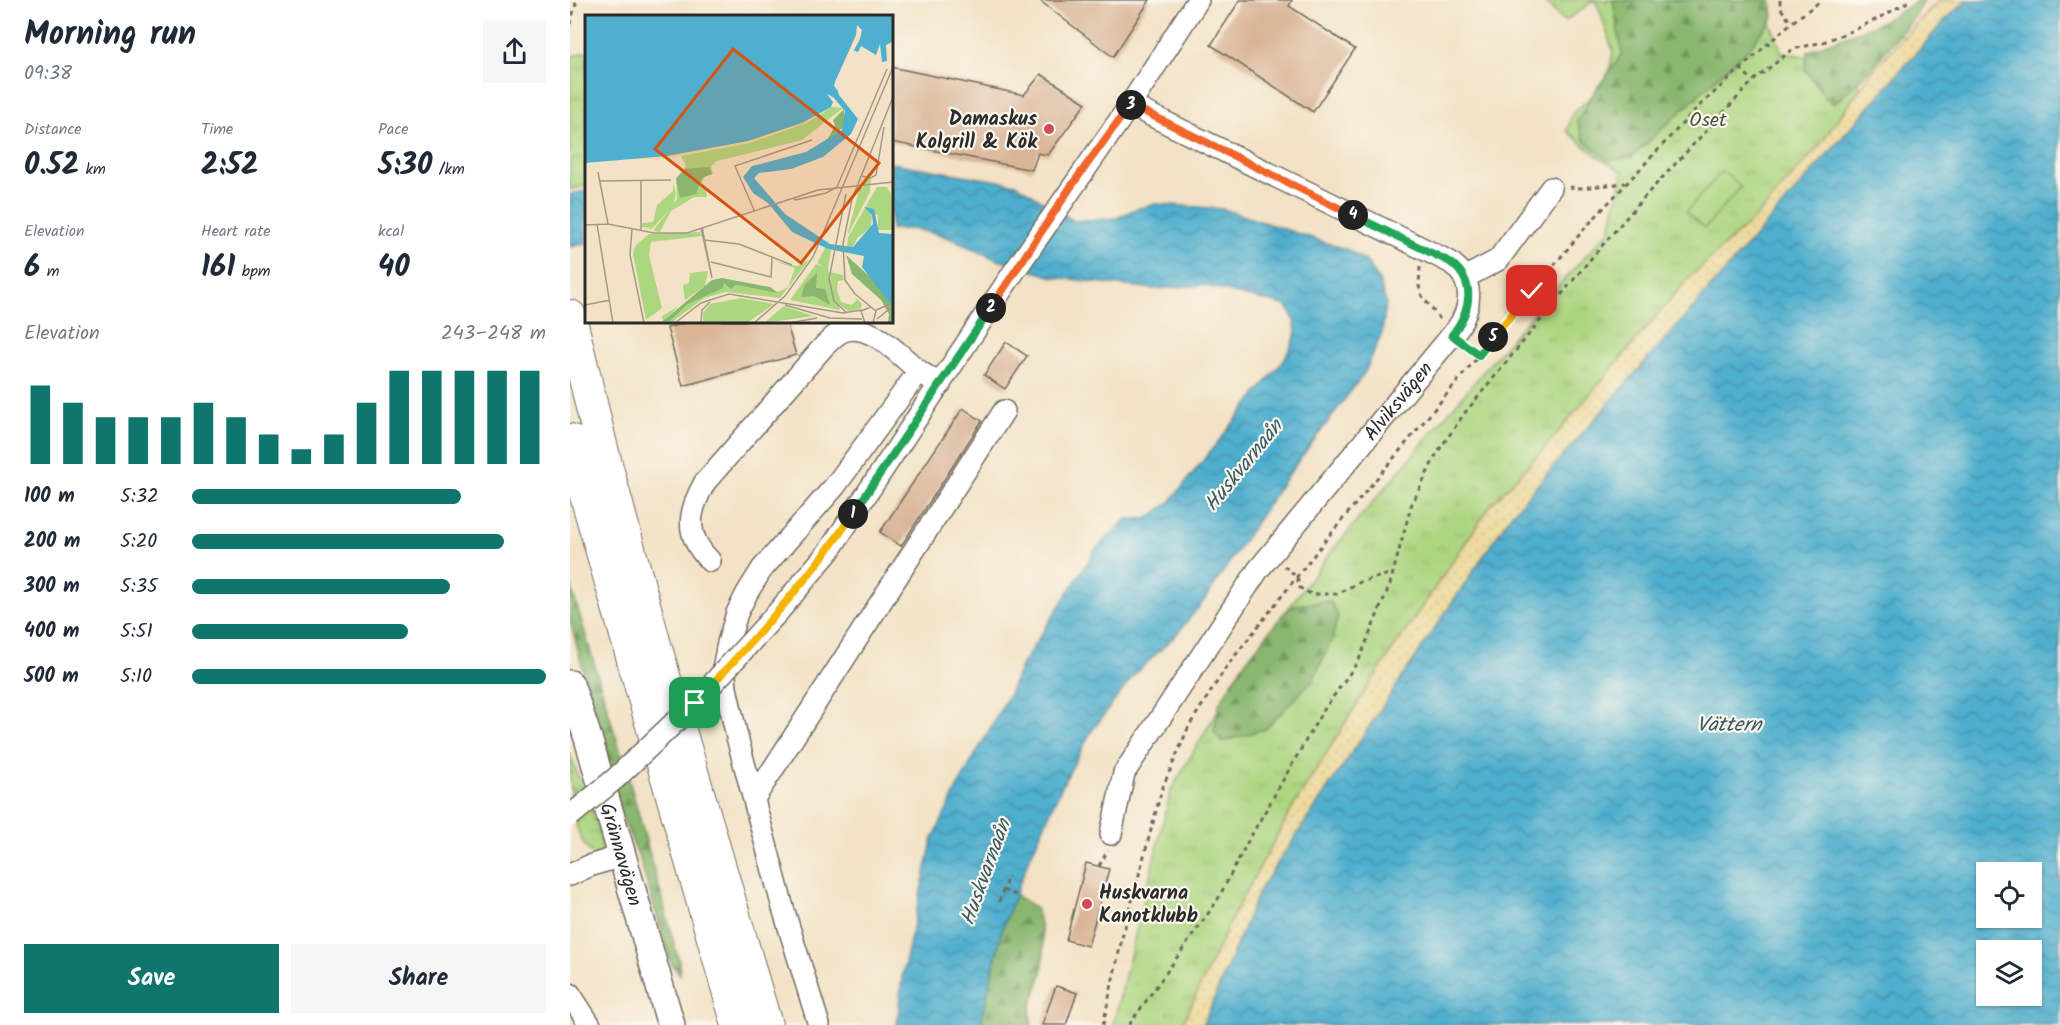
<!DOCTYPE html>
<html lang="en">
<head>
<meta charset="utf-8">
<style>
  body { margin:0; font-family:Kalam,sans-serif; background:#f6f6f7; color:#1f2937; height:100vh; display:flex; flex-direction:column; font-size:22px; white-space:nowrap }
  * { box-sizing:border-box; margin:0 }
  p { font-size:20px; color:#747a83 }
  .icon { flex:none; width:33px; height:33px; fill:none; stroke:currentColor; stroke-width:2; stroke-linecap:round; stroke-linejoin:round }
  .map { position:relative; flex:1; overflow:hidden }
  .details { display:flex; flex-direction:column; background:#fff; width:570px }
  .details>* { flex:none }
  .fabs { position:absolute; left:1406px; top:862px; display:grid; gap:12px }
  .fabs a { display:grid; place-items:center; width:66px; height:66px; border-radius:0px; background:#fff; box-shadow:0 2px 4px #0004; font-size:30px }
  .pin { position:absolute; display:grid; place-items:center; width:51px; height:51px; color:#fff; margin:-26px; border-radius:12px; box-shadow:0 3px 9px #0006 }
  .km { position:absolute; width:30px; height:30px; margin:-15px; border-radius:50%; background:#222; color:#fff; font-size:16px; line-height:30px; text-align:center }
  .round { display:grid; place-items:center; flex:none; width:63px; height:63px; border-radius:0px; background:#f6f6f7 }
  .overview { display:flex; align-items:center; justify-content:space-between; height:102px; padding:0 24px }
  h1 { font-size:33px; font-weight:800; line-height:45px }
  .figures { display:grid; grid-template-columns:repeat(3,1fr); gap:9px; height:102px; padding:6px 24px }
  .figures div { display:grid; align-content:center }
  .figures b { font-size:30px; font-weight:800 }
  .figures small { font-size:16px; font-weight:400 }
  .figures p { font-size:16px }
  .chart { height:168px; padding:12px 24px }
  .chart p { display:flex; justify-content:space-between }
  .chart svg { width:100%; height:108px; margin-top:6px; stroke:#0f766e; stroke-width:6 }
  .primary-button { display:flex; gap:12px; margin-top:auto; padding:12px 24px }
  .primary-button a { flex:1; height:69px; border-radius:0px; background:#0f766e; color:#fff; font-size:24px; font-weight:800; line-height:69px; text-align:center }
  .primary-button a+a { background:#f6f6f7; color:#1f2937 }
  ul { padding:0 24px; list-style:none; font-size:20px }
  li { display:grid; grid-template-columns:96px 72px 1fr; align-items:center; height:45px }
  li i { height:15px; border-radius:8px; background:#0f766e }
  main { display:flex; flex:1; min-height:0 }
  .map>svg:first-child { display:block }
</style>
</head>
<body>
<main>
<section class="details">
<div class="overview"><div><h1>Morning run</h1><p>09:38</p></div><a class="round"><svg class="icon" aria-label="share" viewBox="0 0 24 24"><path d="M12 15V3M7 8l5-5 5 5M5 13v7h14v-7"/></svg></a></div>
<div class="figures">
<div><p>Distance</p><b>0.52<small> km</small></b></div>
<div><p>Time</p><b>2:52</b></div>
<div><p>Pace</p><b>5:30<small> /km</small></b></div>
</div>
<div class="figures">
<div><p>Elevation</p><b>6<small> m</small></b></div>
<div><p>Heart rate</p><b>161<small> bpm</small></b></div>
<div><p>kcal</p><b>40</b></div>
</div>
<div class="chart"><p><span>Elevation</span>243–248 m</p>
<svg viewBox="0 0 160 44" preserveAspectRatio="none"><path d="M5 44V12M15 44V19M25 44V25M35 44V25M45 44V25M55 44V19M65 44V25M75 44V32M85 44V38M95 44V32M105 44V19M115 44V6M125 44V6M135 44V6M145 44V6M155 44V6"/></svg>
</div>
<ul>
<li><b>100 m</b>5:32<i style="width:76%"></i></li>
<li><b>200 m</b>5:20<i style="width:88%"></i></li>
<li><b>300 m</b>5:35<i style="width:73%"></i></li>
<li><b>400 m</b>5:51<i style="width:61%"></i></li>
<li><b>500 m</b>5:10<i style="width:100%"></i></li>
</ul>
<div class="primary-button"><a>Save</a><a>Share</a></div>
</section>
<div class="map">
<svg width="1490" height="1025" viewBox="0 0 1490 1025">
  <defs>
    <pattern id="grass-tufts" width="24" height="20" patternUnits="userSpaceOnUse" patternTransform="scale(1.5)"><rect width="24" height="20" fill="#add681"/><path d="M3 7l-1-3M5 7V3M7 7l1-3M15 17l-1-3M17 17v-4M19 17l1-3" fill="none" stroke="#95b870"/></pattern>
    <pattern id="forest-firs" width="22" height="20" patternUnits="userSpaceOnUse" patternTransform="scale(1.5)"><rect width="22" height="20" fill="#8ab76f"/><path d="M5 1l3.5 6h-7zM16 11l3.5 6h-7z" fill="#71955b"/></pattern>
    <pattern id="sand-dots" width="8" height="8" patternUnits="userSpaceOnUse" patternTransform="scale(1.5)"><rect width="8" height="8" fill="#eeda9e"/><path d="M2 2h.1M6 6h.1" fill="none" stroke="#cb8" stroke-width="1.8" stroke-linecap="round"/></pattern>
    <pattern id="water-waves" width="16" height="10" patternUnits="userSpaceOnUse" patternTransform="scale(1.5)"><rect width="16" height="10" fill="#4fafce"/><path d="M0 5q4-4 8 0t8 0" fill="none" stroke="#428fa7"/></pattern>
  </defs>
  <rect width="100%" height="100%" fill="#fbf7ec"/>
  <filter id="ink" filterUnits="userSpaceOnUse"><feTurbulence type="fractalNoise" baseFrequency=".0167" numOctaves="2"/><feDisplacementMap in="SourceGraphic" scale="12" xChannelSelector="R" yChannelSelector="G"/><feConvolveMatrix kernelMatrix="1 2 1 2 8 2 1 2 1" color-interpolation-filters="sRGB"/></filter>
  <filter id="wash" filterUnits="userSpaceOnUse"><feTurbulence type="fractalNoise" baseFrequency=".008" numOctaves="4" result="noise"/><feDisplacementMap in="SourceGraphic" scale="24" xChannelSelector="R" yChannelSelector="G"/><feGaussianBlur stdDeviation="1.35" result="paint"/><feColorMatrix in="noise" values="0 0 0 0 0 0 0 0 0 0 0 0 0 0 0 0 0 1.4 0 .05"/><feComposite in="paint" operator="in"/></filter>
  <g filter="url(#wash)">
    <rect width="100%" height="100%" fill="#f3e2c6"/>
    <!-- grass -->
    <g fill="url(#grass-tufts)" stroke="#6c8056" stroke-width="1.5">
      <path d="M972 0H1201V25L1212 52 1256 60 1282 70 1290 88 1249 146 1186 217 1118 279 973 450 921 505 799 685 723 807 664 914 612 1025H543L601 790 672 669 765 547 946 333 1040 229 1053 172 1027 156 997 131 1003 113 1038 81 1043 52 1031 14 1025 0 995 21Z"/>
      <path d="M16 52V186L0 189V57Z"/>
      <path d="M0 754 31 837 32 853 24 855C0 838 0 782 0 754Z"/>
    </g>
    <!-- forest -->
    <g fill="url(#forest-firs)" stroke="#5a714d" stroke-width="1.5">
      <path d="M1043 0H1201L1203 18 1179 48 1062 157 1038 160 1014 140 1007 121 1023 94 1052 54Z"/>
      <path d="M1348 0 1354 1 1345 16 1297 73 1264 104 1255 97 1235 69 1238 52C1254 43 1272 38 1290 31 1310 23 1330 12 1348 0Z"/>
      <path d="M0 583 65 801 109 961 110 974 102 965 69 857 51 815 0 620Z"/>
      <path d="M760 601 768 616 762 639 743 680 695 729 652 742 644 731 649 704 672 666 714 613 725 605Z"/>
      <path d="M445 895 466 908C471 926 475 945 473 965 472 986 455 1004 462 1025H410L432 930Z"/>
    </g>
    <!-- sand -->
    <path fill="url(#sand-dots)" stroke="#8c8264" stroke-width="1.5" d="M1369 0H1397L1377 18 941 515 689 891 633 1025H612L664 914 723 807 799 685 921 505 973 450 1118 279 1186 217 1249 146 1307 65Z"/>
    <!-- pitch -->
    <path fill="#add681" stroke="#6c8056" stroke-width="1.5" d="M1152 171 1171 187 1135 228 1116 212Z"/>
    <!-- water -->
    <g fill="url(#water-waves)" stroke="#3d6d7c" stroke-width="1.5" fill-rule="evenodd">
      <path d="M1397 0H1490V1025H633L689 891 941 515 1377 18ZM1416 873H1461V918H1416ZM1416 951H1461V996H1416Z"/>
      <path d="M321 163 446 184 504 221 546 218 566 209 586 204 653 209 778 250 796 261 809 280 816 303 812 333 795 372 715 479 633 602 605 636 564 675 521 732 492 786 457 864 432 930 410 1025H327L332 977 362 841 388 786 438 696 452 664 526 549 557 519H576L599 503 713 361C726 338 732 331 717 306L633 285 584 289 483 277 428 260 377 237 345 229H321Z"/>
      <path d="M16 191V243L0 247V194Z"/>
    </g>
    <g id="blocks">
      <!-- building -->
      <g fill="#d9b495">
        <path d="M469 0H580L543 57Z"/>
        <path d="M670 0H722L719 6 785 49 743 112 641 45Z"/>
        <path d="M321 67 454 95 471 74 516 103 478 155 468 153 462 170 321 142Z"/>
        <path d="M121 321H216L226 355 113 386 97 328Z"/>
        <path d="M436 342 457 356 435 389 414 375Z"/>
        <path d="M393 408 412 421 331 546 310 532Z"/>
        <path d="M516 863 539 869 518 946 496 940Z"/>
        <path d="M486 986 507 993 496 1025H472Z"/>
      </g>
    </g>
  </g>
  <g filter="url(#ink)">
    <use href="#blocks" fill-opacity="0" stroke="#716b61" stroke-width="1.5"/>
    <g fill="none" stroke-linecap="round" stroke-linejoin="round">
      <!-- minor casing -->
      <g stroke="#716b61" stroke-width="24">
        <g id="minor">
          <path d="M896 277 928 260 981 188"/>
          <path d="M140 561C114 535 118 512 135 482L255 345C260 341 265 335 271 332 298 319 329 355 349 371"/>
          <path d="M208 612 259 551 441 276 560 105 628 0"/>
          <path d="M185 797 434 411"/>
          <path id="s1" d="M541 834 554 773 688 570 887 329C903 306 904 279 880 262L560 105"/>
          <path d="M0 875 19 866 51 856"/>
          <path d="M0 994 20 1025"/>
          <path d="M249 1025 213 908 167 737 156 688 154 664 158 643 167 613 177 593 192 569 265 486 349 371 370 385"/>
        </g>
      </g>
      <!-- major casing -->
      <g stroke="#716b61" stroke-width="30">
        <g id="major">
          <path id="s2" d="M0 684 18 738 101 1025"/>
        </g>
      </g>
      <!-- highway casing -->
      <g stroke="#716b61" stroke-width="34">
        <g id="highway">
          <path d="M0 316 33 453 85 645 196 1025"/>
          <path d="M0 440 168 1025"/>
        </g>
      </g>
      <!-- path -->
      <g stroke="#716b61" stroke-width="3" stroke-dasharray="4.5 4.5" stroke-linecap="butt">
        <path d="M1210 0V7L1221 23"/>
        <path d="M0 24 7 0"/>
        <path d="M1170 68 1183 81"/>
        <path d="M999 187 1010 188 1055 183"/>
        <path d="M850 267 849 286 852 296 872 322"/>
        <path d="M896 345 909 355"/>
        <path d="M714 566 727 577 730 588 741 594H767L790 582 823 573"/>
        <path d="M529 866 538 850"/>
        <path d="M433 890 445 895"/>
        <path d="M429 902 438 876"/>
        <path d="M533 1025 552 938 592 789 619 726 657 666 758 537 1015 228 1127 108 1221 23 1252 0"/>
        <path d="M559 1025 647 901 677 843 751 714 789 660 820 584 841 506 867 453 894 414 1023 256 1077 194 1183 81 1223 49 1253 42 1284 30 1313 16 1341 0"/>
      </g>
      <!-- minor -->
      <use href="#minor" stroke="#fff" stroke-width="21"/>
      <!-- major -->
      <use href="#major" stroke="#fff" stroke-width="27"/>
      <!-- highway -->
      <use href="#highway" stroke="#fff" stroke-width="32"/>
      <!-- minor-bridge casing -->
      <g stroke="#716b61" stroke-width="24" stroke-linecap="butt">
        <path id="minor-bridge" d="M0 816 45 779 125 703 208 612"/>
      </g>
      <!-- minor-bridge -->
      <use href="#minor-bridge" stroke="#fff" stroke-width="21"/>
    </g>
  </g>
  <g fill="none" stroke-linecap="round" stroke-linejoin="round" filter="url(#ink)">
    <!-- split-1 casing -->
    <g stroke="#fff" stroke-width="12">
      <path id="split-1" d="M125 703C181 642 237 583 283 514"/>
    </g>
    <!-- split-2 casing -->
    <g stroke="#fff" stroke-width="12">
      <path id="split-2" d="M283 514 421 308"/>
    </g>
    <!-- split-3 casing -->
    <g stroke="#fff" stroke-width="12">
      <path id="split-3" d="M421 308 502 185 560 105H561"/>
    </g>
    <!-- split-4 casing -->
    <g stroke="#fff" stroke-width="12">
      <path id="split-4" d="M561 105 783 215"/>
    </g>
    <!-- split-5 casing -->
    <g stroke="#fff" stroke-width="12">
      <path id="split-5" d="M783 215 880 262C907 282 901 311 882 335L909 355 923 337"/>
    </g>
    <!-- split-6 casing -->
    <g stroke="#fff" stroke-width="12">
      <path id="split-6" d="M923 337 962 291"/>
    </g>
    <!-- split-1 -->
    <use href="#split-1" stroke="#f5b400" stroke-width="8"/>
    <!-- split-2 -->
    <use href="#split-2" stroke="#22a559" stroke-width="8"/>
    <!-- split-3 -->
    <use href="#split-3" stroke="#f0652b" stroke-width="8"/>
    <!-- split-4 -->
    <use href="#split-4" stroke="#f0652b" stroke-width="8"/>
    <!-- split-5 -->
    <use href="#split-5" stroke="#22a559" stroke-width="8"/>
    <!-- split-6 -->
    <use href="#split-6" stroke="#f5b400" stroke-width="8"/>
  </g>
  <!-- markers -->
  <g fill="#d1495b" stroke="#fbf7ec" stroke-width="2">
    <circle cx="479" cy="129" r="6"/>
    <circle cx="517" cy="904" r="6"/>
  </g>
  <g text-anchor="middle" stroke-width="4.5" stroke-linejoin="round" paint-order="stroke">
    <!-- poi labels -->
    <g font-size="20" font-weight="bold" fill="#2b2b2b" stroke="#fbf7ec" text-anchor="end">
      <text x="467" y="125">Damaskus<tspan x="467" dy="23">Kolgrill &amp; Kök</tspan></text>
      <text x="529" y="899" text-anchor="start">Huskvarna<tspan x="529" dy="23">Kanotklubb</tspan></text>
    </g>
    <!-- park labels -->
    <g font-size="20" fill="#4c5640" stroke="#fbf7ec">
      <text x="1138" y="126">Oset</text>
    </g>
    <!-- street labels -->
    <g font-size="20" fill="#2b2b2b" stroke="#fbf7ec">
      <text dy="7" stroke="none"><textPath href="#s1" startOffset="525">Alviksvägen</textPath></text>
      <text dy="7" stroke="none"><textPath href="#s2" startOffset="178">Grännavägen</textPath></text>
    </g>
    <!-- water labels -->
    <g font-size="21" font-style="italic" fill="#385964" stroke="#fbf7ec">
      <text transform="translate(673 465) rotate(-51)" y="7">Huskvarnaån</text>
      <text x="1159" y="731">Vättern</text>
      <text transform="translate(415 872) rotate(-70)" y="7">Huskvarnaån</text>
    </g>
  </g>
  <!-- overview -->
  <g transform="translate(15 15)">
    <rect width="308" height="308" fill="#f3e2c6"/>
    <path d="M246 92 258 93 217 125 132 146 126 151 128 159 120 161 116 169 120 170 122 182H109L86 196 75 217 68 216 92 184 91 163 101 151 96 141 164 128 221 108ZM277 164V175L282 164H286L285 177 262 221ZM88 167 91 179 88 190 67 214H58L68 213 57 212V208L68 207 72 190 88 176ZM292 172H302L306 179 307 215H293V200L287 198 286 213 273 222 267 233 262 232 263 222ZM115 217 117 221 66 227 64 240 77 293 61 305 48 239 50 231 64 219ZM240 233 246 235 243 254 255 295 205 285 231 249 239 252 232 248ZM224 245 195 283 141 277 119 283 87 307H78L77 301 94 291 80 304 85 306 103 289 139 268 193 277 203 272 210 253 188 246 212 251ZM123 256 120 271 100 285 98 270 104 268 105 258ZM245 257 258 260 259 265 253 266 252 275 256 287 266 290 272 285 269 281 277 289 275 294 263 296 251 287ZM156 283 189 289 163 307 118 308V298L125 289ZM199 291 228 301 179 308Z" fill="#add681"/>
    <path d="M259 94 260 111 241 127 250 111 248 105ZM124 152 127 159 117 163 111 179 95 183 91 164 100 154ZM261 240 294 270 307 291V307H303L304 299 296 285 267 259ZM232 258 231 273 240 274 245 290 229 281 216 282 220 269ZM137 263 185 272 193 278 151 270 146 274 139 268 138 273 103 289 85 306H78L127 265Z" fill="#8ab76f"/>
    <path d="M245 94 221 108 164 128 78 144H49L83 141 217 108Z" fill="#eeda9e"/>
    <path d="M0 0H307V27L301 30 302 46 297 47 295 29 291 40 276 31 273 37 265 34 250 67 254 80 273 104 266 119 238 142 206 154 174 158 169 163 200 199 245 229 268 232 288 209 287 200 279 192 289 194 294 218 307 219V291L277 252 279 241 243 234 207 217 183 188 168 178 158 162 167 151 221 137 257 115 260 96 248 82 242 79 248 87 246 92 217 108 163 126 82 141 0 148Z" fill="#4fafce"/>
    <path d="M272 10 277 15 275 24 254 63 252 75 249 70 271 20Z" fill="#f3e2c6"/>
    <path fill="none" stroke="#a39988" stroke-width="1.5" d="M13 157 23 209M276 161 286 163 291 160 299 112M15 166 86 165M261 179 244 264 249 286 261 297M209 182 210 185 241 178 252 172 302 54M169 195 150 151 227 125M12 209 28 308M0 210 23 209 69 218H102L233 175 308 167M116 213 127 263 117 212M47 214 45 240 59 308M56 216V166M119 225 154 229 207 250M126 247 186 262 187 243M0 290 25 285M200 290 245 303M291 295 308 288M243 303 277 304M292 304 308 291M90 308 116 288 144 279 258 298 277 295M116 308 117 295 125 287M169 308 200 281 228 242 308 52M204 308 232 303M280 308 276 296 286 292M288 308 291 296 270 279 260 265 258 229 267 184 308 82"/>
    <path fill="#d5540f" fill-opacity="0.15" stroke="#d5540f" stroke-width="3" d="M148 34 294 148 216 248 70 134Z"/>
    <rect width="308" height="308" fill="none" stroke="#2b2b2b" stroke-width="3"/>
  </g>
</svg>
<div class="fabs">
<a><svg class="icon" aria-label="locate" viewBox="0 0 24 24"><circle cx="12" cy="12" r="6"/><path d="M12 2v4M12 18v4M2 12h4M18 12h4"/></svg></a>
<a><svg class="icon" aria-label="layers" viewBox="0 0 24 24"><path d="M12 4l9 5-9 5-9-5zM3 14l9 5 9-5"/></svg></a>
</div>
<div class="pin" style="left:125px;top:703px;background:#1e9e55"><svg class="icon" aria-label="arrive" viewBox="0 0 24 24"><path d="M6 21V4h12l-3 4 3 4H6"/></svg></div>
<div class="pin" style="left:962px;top:291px;background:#d93025"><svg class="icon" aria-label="check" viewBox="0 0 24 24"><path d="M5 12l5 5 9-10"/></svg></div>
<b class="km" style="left:283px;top:514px">1</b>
<b class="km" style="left:421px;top:308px">2</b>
<b class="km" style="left:561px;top:105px">3</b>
<b class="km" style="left:783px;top:215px">4</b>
<b class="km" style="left:923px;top:337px">5</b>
</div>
</main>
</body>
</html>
